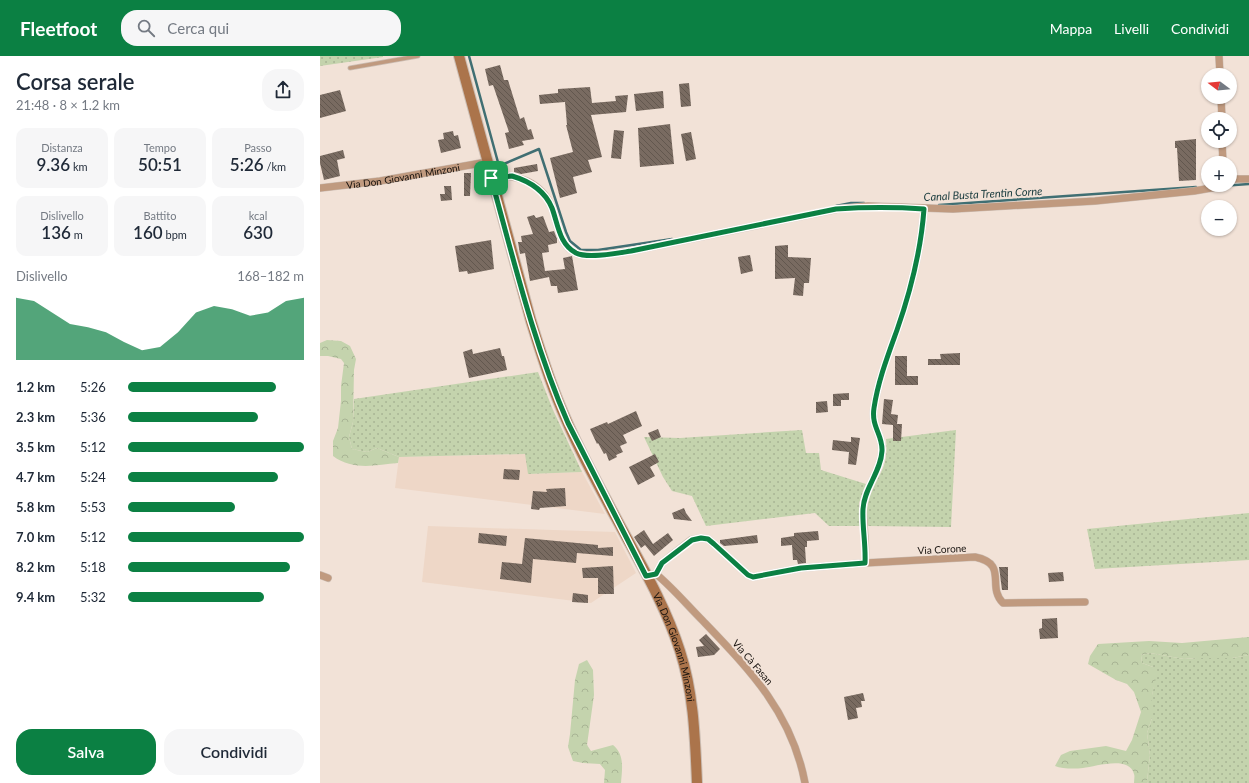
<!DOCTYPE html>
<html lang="it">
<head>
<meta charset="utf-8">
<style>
  body { margin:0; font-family:Lato,sans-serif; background:#f6f6f7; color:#1f2937; height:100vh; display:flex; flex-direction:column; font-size:15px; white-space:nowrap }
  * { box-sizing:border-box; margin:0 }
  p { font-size:13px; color:#747a83 }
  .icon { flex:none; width:22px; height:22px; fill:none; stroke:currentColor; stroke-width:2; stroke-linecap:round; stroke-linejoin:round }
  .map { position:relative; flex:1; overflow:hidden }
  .drawer { display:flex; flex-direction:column; background:#fff; width:320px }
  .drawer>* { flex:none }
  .needle { width:26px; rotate:286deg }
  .buttons { position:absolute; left:881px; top:12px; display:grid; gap:8px }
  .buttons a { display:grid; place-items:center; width:36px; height:36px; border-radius:50%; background:#fff; box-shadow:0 1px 3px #0004; font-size:20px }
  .pin { position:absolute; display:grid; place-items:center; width:34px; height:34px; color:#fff; margin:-17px; border-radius:8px; box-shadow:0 2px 6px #0006 }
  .round { display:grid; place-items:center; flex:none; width:42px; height:42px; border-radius:16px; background:#f6f6f7 }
  .head { display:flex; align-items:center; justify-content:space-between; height:68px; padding:0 16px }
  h1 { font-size:22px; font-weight:600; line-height:30px }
  .metrics { display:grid; grid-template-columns:repeat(3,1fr); gap:6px; height:68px; padding:4px 16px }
  .metrics div { display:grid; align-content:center; border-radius:10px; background:#f6f6f7; text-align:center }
  .metrics b { font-size:17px; font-weight:600 }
  .metrics small { font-size:11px; font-weight:400 }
  .metrics p { font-size:11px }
  .chart { height:112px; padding:8px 16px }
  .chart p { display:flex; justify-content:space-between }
  .chart svg { width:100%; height:72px; margin-top:4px; fill:#0b8043; opacity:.7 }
  .button { display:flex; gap:8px; margin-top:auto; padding:8px 16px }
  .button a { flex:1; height:46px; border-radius:16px; background:#0b8043; color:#fff; font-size:16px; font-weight:600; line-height:46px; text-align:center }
  .button a+a { background:#f6f6f7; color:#1f2937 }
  ul { padding:0 16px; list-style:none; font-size:13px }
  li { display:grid; grid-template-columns:64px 48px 1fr; align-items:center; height:30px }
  li i { height:10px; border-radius:5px; background:#0b8043 }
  header { display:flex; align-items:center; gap:24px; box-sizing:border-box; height:56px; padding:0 20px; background:#0b8043; color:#fff }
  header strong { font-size:19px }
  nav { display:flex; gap:22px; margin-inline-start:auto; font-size:14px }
  .search { width:280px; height:36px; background:#f6f6f7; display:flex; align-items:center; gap:10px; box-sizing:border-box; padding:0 14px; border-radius:16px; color:#747a83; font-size:15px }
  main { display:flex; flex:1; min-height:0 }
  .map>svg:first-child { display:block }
</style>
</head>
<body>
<header>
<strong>Fleetfoot</strong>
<div class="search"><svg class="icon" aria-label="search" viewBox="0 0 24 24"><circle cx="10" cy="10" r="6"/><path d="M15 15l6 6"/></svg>Cerca qui</div>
<nav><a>Mappa</a><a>Livelli</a><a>Condividi</a></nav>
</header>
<main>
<section class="drawer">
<div class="head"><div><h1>Corsa serale</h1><p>21:48 · 8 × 1.2 km</p></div><a class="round"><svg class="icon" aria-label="share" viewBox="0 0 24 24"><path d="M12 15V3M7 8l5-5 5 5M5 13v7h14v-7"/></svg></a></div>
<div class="metrics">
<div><p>Distanza</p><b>9.36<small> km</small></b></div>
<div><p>Tempo</p><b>50:51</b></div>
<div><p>Passo</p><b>5:26<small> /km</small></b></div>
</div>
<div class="metrics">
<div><p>Dislivello</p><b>136<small> m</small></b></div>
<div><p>Battito</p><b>160<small> bpm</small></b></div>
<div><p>kcal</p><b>630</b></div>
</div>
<div class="chart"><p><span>Dislivello</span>168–182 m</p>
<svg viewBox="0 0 160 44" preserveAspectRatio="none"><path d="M0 44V6L10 8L20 15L30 22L40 24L50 27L60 33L70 38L80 36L90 27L100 15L110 11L120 13L130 17L140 15L150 8L160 6V44z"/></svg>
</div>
<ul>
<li><b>1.2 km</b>5:26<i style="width:84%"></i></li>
<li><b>2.3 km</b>5:36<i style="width:74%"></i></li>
<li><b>3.5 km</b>5:12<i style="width:100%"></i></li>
<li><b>4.7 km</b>5:24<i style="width:85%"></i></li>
<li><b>5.8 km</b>5:53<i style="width:61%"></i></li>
<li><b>7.0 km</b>5:12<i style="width:100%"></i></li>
<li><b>8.2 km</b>5:18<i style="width:92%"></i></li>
<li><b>9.4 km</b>5:32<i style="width:77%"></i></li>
</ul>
<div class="button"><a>Salva</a><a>Condividi</a></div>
</section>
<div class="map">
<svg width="929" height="727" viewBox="0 0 929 727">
  <defs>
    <pattern id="grass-dots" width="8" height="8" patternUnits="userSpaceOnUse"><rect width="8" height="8" fill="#c4d3ad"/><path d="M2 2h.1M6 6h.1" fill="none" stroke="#a8b494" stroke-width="1.8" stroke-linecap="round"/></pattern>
    <pattern id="forest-crowns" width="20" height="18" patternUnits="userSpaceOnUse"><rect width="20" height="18" fill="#c4d3ad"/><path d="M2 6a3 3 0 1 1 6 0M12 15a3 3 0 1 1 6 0" fill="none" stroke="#a8b494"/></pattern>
    <pattern id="building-back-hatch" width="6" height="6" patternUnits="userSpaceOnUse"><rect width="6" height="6" fill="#796b61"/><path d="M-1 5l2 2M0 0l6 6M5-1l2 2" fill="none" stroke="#62574e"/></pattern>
  </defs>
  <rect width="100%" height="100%" fill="#f2e2d7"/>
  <!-- built -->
  <g fill="#eed7c7">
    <path d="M206 398 209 418 262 416 285 458 75 432 79 401Z"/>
    <path d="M108 470 295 476 316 517 271 547 102 526Z"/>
  </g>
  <!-- grass -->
  <g fill="url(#grass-dots)">
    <path d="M0 0H63V1L0 10Z"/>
    <path d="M218 316 233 354 262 416 208 418 205 398 79 401 57 392 47 396 32 393 29 381 33 366 34 343Z"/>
    <path d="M482 374 486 397H499L501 414 546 428 539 447 540 470H509L495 457 386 470 372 440 352 435 343 421 324 381 360 382Z"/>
    <path d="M636 374 631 471 547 470C547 461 546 451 549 442 558 417 569 413 566 383Z"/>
    <path d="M929 457V504L775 513 767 473Z"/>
    <path d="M830 597 864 603 876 602H912L929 599V727H828L827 725 830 699 827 677 832 662V639L834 628 833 611 822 607 821 599Z"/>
  </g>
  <!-- forest -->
  <g fill="url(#forest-crowns)">
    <path d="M7 284 21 285 30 290 36 303 34 314 33 366 29 381 32 393 47 396 57 392 79 401 78 407C56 409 33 415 13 400V385L18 372 21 345V330L24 307 21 303 8 300H0V287Z"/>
    <path d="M929 581V599L912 602H876L864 603 830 597 821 599 822 607 833 611 837 618 832 639V662L827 677 830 699 827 725 828 727H814C814 724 815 720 814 718 809 699 775 711 763 712 755 713 742 713 735 710L741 699 750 695 786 690 806 695 812 684 821 656 814 636 807 628 796 624 768 608 770 600 778 588 829 585 862 587Z"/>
    <path d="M267 604 273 614 274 639 267 689 271 695 293 689C305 699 302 713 301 727H284L285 714 280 708 263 707 253 705 248 691 250 678 255 624 259 608Z"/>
  </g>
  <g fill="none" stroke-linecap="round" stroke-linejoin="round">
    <!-- stream -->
    <g stroke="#406f73" stroke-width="2.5">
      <path d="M149 0 179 110 219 93 246 176 250 185 261 194H278L352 183"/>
      <path d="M901 130 929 128"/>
      <path d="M619 149 876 131"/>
      <path d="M516 150 531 147H544"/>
    </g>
  </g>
  <!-- building -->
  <g fill="url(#building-back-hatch)">
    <path d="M180 9 184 24H188L200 63 204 61 208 74 211 73 214 83 202 85 204 89 189 93 185 77 189 76 173 29 169 30 165 13Z"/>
    <path d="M369 27 371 50 361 51 359 28Z"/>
    <path d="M270 31 272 47 296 45 295 40 308 39 306 56 271 59 282 101 268 104 272 116 253 121 257 137 240 142 230 102 253 96 246 69H247L245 46 220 48 219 39 238 37V33Z"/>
    <path d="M20 34 26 55 0 62V39Z"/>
    <path d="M343 35 344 52 316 55 314 38Z"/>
    <path d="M350 68 354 108 320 111 318 72Z"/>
    <path d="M294 74 304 75 301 103 291 102Z"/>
    <path d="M133 75 134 80 138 79 141 92 121 97 118 84 124 83 123 77Z"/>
    <path d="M371 76 376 103 366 105 361 78Z"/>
    <path d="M876 83V124L859 125 857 92H855V85Z"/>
    <path d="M23 94 25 102 17 104 20 120 4 124 0 107V100Z"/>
    <path d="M217 108 218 115 201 118 194 116V112Z"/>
    <path d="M144 117H151L150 140H144Z"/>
    <path d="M124 130H131L132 144 121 145 120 138H125Z"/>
    <path d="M214 159 216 162 223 160 229 176 234 175 237 183V187L228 189 229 196 222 197 225 215 245 213 243 202 252 200 258 234 238 237 237 230H231L229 221 210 225 205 197 200 198 198 186H202L201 180 213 178 207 161Z"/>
    <path d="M171 184 174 213 148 218 147 215 139 216 135 190Z"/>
    <path d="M468 189V201L491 202 489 227H484L483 240 473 239 475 222 455 223V190Z"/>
    <path d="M430 199 433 215 421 218 418 201Z"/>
    <path d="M180 292 182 300H184L187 314 149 322 143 296 152 293 153 298Z"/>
    <path d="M640 297V309H608V303H621L620 298Z"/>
    <path d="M575 300H587V320H598V329H575Z"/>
    <path d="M529 337V344H521V350H513V338Z"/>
    <path d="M564 343 573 344 571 358 578 359 577 368H582L581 385H573V369L562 368Z"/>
    <path d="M507 345 508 356 496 357V346Z"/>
    <path d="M316 355 322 370 303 379 307 387 300 390 303 396 296 399 297 401 289 405 286 397 284 398 278 387 277 388 270 373 287 366 288 368Z"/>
    <path d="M338 373 341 381 332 385 328 377Z"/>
    <path d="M531 381 540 382 536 409 528 408 529 396 512 394 513 384 531 386Z"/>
    <path d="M335 398 339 406 330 411 335 420 318 429 309 411Z"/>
    <path d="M184 413 200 414 199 424 183 423Z"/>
    <path d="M245 432 246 450 220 452 219 454 211 453 213 435 227 436 226 433Z"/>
    <path d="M364 452 366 457 372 465 354 463 352 457Z"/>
    <path d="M324 474 333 488 348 477 353 484 334 500 325 489 321 492 314 481Z"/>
    <path d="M498 475 499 484 487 485V491H485L486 507 478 508 477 504H473L472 489 461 490V482L474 480V477Z"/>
    <path d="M159 477 187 480 186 490 158 487Z"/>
    <path d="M437 479 438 487 404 490 400 487V484Z"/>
    <path d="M205 482 278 489V492L293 491V500L257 497 256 507 213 503 211 527 180 523 182 506 202 508Z"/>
    <path d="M293 510 294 538H278V522H263L262 512Z"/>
    <path d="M679 511H688V534H682Z"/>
    <path d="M743 516 744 525 729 526 728 517Z"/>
    <path d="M253 537 268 539V547L252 546Z"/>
    <path d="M737 562 738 582 720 583 719 573 722 572V563Z"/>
    <path d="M386 578 400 593 394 599 378 601 376 591 384 590 379 584Z"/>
    <path d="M543 637 545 645H541L542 651 536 652 538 662 528 664 524 641Z"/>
  </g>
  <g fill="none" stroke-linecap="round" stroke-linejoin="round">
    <!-- lane casing -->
    <g stroke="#cbbdb3" stroke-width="5">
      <path id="lane" d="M30 12 98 0"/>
    </g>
    <!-- street casing -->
    <g stroke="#cbbdb3" stroke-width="8">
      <g id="street">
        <path d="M899 0 900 19"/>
        <path d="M901 41 902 63"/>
        <path d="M902 85 903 107"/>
        <path d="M171 122C197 116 222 127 232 152 238 168 239 189 256 197 268 202 298 197 311 195L517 153 548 150 633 153 775 145 874 135 897 131 899 129"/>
        <path d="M910 123H929"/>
        <path id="s1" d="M0 132 60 125 167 106"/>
        <path d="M545 507 655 501C689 508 666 530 683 547L765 546"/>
        <path d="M336 518C353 532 367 549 383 565 430 614 472 657 485 727"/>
        <path d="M0 519 8 522"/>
        <path d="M326 520 336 518 342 507 371 484 381 482 388 483 394 488 428 519 433 521 481 512 545 507C546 495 545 483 544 471 544 465 543 458 543 453 544 432 561 416 562 395 563 379 551 371 554 352 558 325 568 299 577 274 591 234 601 194 604 153"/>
      </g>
    </g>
    <!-- secondary casing -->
    <g stroke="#cbbdb3" stroke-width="12">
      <g id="secondary">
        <path id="s2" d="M139 0 211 265C219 291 227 317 237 342 253 383 275 423 296 462 319 505 345 548 360 595 374 638 375 682 377 727"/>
      </g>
    </g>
    <!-- lane -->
    <use href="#lane" stroke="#c09a7f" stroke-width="3.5"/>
    <!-- street -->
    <use href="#street" stroke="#c09a7f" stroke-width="7"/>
    <!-- secondary -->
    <use href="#secondary" stroke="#ab744b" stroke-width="10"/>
  </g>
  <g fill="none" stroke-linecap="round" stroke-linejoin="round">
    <!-- route casing -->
    <g stroke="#fff" stroke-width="8">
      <path id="route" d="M192 120C209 125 225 135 232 152 238 168 239 188 256 197 268 203 298 197 311 195L516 153C546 151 575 151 604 153 601 194 591 234 577 274 568 299 558 325 554 352 551 371 563 379 562 395 561 416 544 432 543 453 542 470 546 489 545 507L481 512 433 521 428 519 394 488 388 483 381 482 372 484 342 507 336 518 326 520 248 367C214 289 194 205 171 122Z"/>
    </g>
    <!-- route -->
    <use href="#route" stroke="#0b8043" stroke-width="5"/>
  </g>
  <g text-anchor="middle" stroke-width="4" stroke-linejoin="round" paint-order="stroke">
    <!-- street labels -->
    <g font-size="10" fill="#17120e" stroke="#f2e2d7">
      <text dy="4" stroke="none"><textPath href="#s1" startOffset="84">Via Don Giovanni Minzoni</textPath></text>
      <text transform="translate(622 493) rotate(-3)" y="4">Via Corone</text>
      <text dy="4" stroke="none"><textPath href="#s2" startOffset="632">Via Don Giovanni Minzoni</textPath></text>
      <text transform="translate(433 606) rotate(49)" y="4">Via Cà Fasan</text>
    </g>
    <!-- water labels -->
    <g font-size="11" font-style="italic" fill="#15383b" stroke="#f2e2d7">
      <text transform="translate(663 138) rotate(-3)" y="4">Canal Busta Trentin Corne</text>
    </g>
  </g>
</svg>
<div class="buttons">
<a><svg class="needle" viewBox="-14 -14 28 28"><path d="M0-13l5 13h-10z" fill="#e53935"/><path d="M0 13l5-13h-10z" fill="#747a83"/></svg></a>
<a><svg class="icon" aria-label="locate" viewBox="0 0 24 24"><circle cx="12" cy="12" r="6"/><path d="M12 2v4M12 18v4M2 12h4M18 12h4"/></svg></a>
<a>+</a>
<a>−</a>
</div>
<div class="pin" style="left:171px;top:122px;background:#1e9e55"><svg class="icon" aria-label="arrive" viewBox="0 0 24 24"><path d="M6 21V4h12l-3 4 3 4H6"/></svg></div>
</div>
</main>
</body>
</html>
